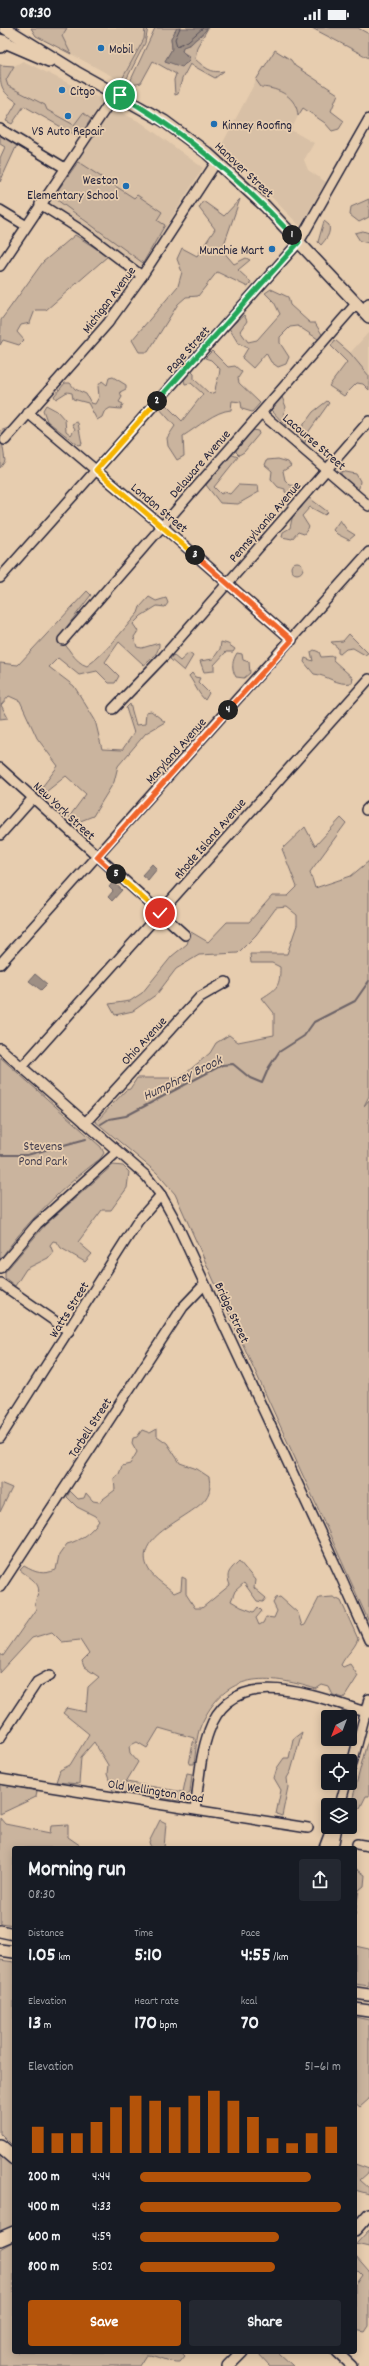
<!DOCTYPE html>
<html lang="en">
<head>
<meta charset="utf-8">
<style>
  body { margin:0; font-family:Dekko,sans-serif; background:#242831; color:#f1f3f6; height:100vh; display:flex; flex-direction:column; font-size:15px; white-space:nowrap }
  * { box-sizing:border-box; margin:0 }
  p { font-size:13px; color:#9ea1a6 }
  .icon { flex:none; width:22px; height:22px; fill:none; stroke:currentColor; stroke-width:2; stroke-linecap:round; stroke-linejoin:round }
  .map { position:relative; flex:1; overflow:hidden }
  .details { position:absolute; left:12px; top:1818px; width:345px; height:508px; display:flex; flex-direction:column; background:#171b24; border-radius:4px; box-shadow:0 2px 10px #0003 }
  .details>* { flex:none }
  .needle { width:26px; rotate:222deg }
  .controls { position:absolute; left:321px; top:1682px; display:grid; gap:8px }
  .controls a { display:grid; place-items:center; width:36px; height:36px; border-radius:4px; background:#171b24; box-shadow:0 2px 10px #0003; font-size:20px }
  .pin { position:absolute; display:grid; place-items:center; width:34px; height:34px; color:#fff; margin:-17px; border:2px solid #fff; border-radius:50%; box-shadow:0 1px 4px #0007 }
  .km { position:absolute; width:20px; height:20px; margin:-10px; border-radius:50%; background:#222; color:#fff; font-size:11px; line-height:20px; text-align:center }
  .round { display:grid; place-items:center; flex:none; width:42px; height:42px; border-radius:4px; background:#242831 }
  .overview { display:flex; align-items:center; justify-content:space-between; height:68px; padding:0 16px }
  h1 { font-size:22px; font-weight:800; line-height:30px }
  .stats { display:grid; grid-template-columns:repeat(3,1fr); gap:6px; height:68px; padding:4px 16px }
  .stats div { display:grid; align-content:center }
  .stats b { font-size:20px; font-weight:800 }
  .stats small { font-size:11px; font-weight:400 }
  .stats p { font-size:11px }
  .chart { height:112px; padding:8px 16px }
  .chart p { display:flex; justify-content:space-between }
  .chart svg { width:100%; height:72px; margin-top:4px; stroke:#b45309; stroke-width:6 }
  .action { display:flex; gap:8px; margin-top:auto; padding:8px 16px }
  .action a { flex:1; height:46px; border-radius:4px; background:#b45309; color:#fff; font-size:16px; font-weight:800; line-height:46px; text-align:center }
  .action a+a { background:#242831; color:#f1f3f6 }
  ul { padding:0 16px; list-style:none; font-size:13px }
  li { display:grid; grid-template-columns:64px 48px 1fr; align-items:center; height:30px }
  li i { height:10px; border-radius:5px; background:#b45309 }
  .status { display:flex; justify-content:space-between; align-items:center; height:28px; padding:0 20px; background:#171b24; direction:ltr }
  .status svg { height:11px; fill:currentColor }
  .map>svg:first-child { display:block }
</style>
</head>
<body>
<div class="status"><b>08:30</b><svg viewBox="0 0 49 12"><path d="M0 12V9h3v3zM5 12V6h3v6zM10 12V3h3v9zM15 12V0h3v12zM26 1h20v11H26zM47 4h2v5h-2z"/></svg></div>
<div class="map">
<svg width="369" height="2338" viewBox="0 0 369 2338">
  <rect width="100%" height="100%" fill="#e7cdaf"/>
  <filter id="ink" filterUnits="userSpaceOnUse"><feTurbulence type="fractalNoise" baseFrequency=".025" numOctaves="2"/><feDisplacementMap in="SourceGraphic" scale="8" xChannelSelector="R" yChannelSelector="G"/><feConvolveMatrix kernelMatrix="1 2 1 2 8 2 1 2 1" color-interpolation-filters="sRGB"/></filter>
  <g filter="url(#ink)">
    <!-- built -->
    <g fill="#d8c0a6">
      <path d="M67 0H145L144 11 121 53 71 26 62 8Z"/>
      <path d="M23 33 103 72 91 91 83 85 74 97 46 82 45 77 8 58 6 52 14 38Z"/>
      <path d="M259 47 306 72 291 102 314 115 304 132 308 142 326 154 300 198 236 133 220 120Z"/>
      <path d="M113 80 142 95 203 140 141 238 48 176Z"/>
      <path d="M368 305 369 307V348L350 325Z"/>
    </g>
    <!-- green -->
    <g fill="#cab49e" stroke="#766b6c">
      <path d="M31 0H67L62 8 71 26 36 8Z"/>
      <path d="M145 0H148L145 15 125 54 121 53 144 11Z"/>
      <path d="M155 0H177L171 10 172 21 165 33 183 37 187 35 189 28 181 23 183 19 191 16 208 0 197 19 195 31C204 39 211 46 224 43L215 50 190 36 182 51 178 66 175 67 174 52 176 46 153 33 141 55 132 57 129 56Z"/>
      <path d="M312 0H358L369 6V30Z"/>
      <path d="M275 22 291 32 295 38 338 66 331 83 344 93 339 101 332 103 325 95 303 80 298 88C297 69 279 60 261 59L256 52Z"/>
      <path d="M0 37 14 38 6 52 8 58 45 77 47 82 74 97 83 85 91 91 79 109 24 78 12 96 6 93 17 74C0 63 0 57 0 37Z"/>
      <path d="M0 107 17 117 0 154V130L5 119 0 116Z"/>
      <path d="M78 134 134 170 137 167 162 184 157 192 165 197 143 235 53 169Z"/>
      <path d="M240 171 222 222 234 236 246 230 250 232 238 242 251 254 248 259 217 244 198 268 186 269 178 276 148 324H139L132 312 178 258 182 244 177 231 182 220 197 228 215 201 199 180 203 173 224 188Z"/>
      <path d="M369 171V189L359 194 350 187 351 179Z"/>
      <path d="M324 193 329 197C331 206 326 211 321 217L318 214Z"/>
      <path d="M363 203 369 205V215L360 213 355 205Z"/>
      <path d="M75 207 108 228 46 282H35L30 295 21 297 17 304 24 312 19 317 3 312 0 317 1 292 43 234Z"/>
      <path d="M271 261 288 269 290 277 310 295H315L323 308 318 311 298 298 290 299 280 309V315L289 329 286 336 278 339 271 334 266 325 253 340 242 330 248 320 238 315 229 300 244 287 247 293 240 303 248 314 257 312 280 286 274 274 265 265Z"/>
      <path d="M335 312 350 325 369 348V362L363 356 357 355 344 368 329 358 347 334 331 318Z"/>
      <path d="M212 323 228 339 235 338 242 344 238 350 239 355 260 375 252 384 242 381 241 374 232 373 231 382C215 383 198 399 183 408L184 428 177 432 168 418 167 410 175 398 159 380 164 375 182 393 203 366 191 355 185 356 184 352 191 343 194 346V351L210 366 215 364C215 355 220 349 220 341L211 332 205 330Z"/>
      <path d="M113 349 126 357V361L120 364 122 369 119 374 123 376 121 381 110 380 104 384 102 389 97 392 88 375 73 371 72 365 67 364 56 371 54 368 65 355H70L75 361 86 366 91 375 95 376 99 369 98 358 102 353 107 357 109 350Z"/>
      <path d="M282 369 286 379 283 387 289 392 286 398 271 382Z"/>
      <path d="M327 373 329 375 307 406 305 415 296 407 313 384Z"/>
      <path d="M46 377 57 383 65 392 66 403 71 407 75 401 72 396 76 394 78 395 82 416 78 417 47 393 43 382Z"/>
      <path d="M11 399 2 413 5 433 0 440V403Z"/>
      <path d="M253 402 258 403 259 406 244 424 239 427 236 424V422Z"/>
      <path d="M230 426 238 429 214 459 221 466 225 464 230 466 238 457 258 458 259 464 238 476 220 475 206 457Z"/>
      <path d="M278 431 288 434 291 438 283 443 285 452 290 457 298 458V462L293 467 285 464V461L278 459 271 451 272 443 265 437 267 432Z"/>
      <path d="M341 443 356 446 360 453 359 460 357 462 341 447Z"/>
      <path d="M308 469 328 484 325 487 310 479 302 488 309 499 304 506 298 504 292 511 282 509 283 504 290 500 293 486 301 480Z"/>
      <path d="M340 492 347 502 355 507 349 512 337 506 333 502Z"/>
      <circle cx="297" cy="540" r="6"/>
      <path d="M87 563 91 567 59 609C68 618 74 634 87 638 107 624 121 604 138 585L140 579 149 569 156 573 166 570 168 575 165 579 157 578 141 588 133 596 138 603 134 609 137 619 142 620 159 615C160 624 151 632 144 637L119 614 105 634 119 648 115 655H109L97 643 79 647 58 630 49 639 74 658 95 692 102 721 122 722 134 705 126 680 130 676 136 697 145 696 146 684 151 683 165 694 146 705 118 738 114 754 93 788 73 796 69 789 86 766 66 748 42 767 39 763 58 738 37 710 20 673 9 668 1 677 8 690 0 691V635L18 637Z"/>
      <path d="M349 606 368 625 365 627 353 620 346 621 340 626 338 625V620L331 614 343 613Z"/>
      <path d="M221 614 228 616 235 621 233 624H226L214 637V643L204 644 200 633 213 631 220 621Z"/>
      <path d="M314 622 319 624 321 629 334 628 333 632 353 650 352 655C337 658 327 647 314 646L304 634 305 630 313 633 311 624Z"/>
      <path d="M189 625 193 628 184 643 170 631 173 627 180 633Z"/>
      <path d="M237 625 242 626 243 632 249 634 250 645 244 650 236 649C231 640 232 633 237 625Z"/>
      <path d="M192 645 195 649 200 650 198 654 209 665 205 672C197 664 195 656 189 648Z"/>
      <path d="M341 790 346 795 310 844 315 860 351 848 369 833V1068L364 1078 369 1072V1594C306 1451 238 1309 175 1166L157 1145 96 1094 126 1062 130 1061 137 1050H180L210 1025 216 1015 229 1007 238 1014 274 1007V985L262 970C278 960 280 958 280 939L272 935H251L250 926H287L297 897V887L287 879 276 880 256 907 238 925 199 927 176 941 157 966 133 983 115 987 109 976 130 973 142 965 172 928 187 916 191 904 208 914 227 894H249L272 868H288L297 859 282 821 305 799 315 818Z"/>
      <path d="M0 1029 101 1119 104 1125 100 1131C66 1156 22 1198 0 1232Z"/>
      <path d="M113 1137 123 1138 129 1144 127 1160 111 1182H102L78 1214 92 1226 85 1234 61 1220 57 1214 53 1213 50 1217 53 1224 48 1230 26 1241 15 1258 5 1250V1244L45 1197Z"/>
      <path d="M157 1401V1408L167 1415 180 1435 197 1441 209 1449C210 1457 211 1463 206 1470 193 1490 129 1508 149 1542 155 1552 166 1557 174 1565L181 1562 182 1549 186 1551V1566L195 1580H202L230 1557C225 1545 230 1542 239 1533L255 1552 254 1560 266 1570 263 1574 257 1573 244 1555 235 1563 231 1573 241 1579 254 1584 258 1579 262 1583 256 1590 259 1597 263 1595 266 1589 274 1590 277 1583 273 1575 276 1570 280 1569 298 1585 302 1598 305 1597 319 1570 333 1569 341 1573 358 1611C354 1622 346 1626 341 1637L343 1639 350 1636 358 1648 344 1670 333 1667 329 1659 322 1657 316 1661C267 1646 226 1642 201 1697 196 1708 196 1724 194 1736H189L194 1710 159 1700 147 1720 137 1714 129 1718 130 1725 138 1734 126 1754 183 1764 187 1745 192 1746 190 1765 179 1773 113 1763 107 1746 108 1737 94 1714 81 1729 79 1756 56 1754 60 1742 70 1737 89 1706 63 1685 67 1680 86 1684 88 1659 99 1649 84 1639 82 1633 89 1626 80 1612 62 1614 52 1604 32 1610 0 1645V1626L3 1628 36 1581C34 1575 36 1572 38 1566 42 1555 27 1548 20 1542L24 1538C36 1545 43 1547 56 1542L59 1527 67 1516C80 1513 92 1503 99 1493L95 1488 77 1479 67 1469 70 1463 78 1471 84 1470 86 1465 93 1473 99 1474 115 1462 114 1450 119 1446 122 1438 130 1436 137 1424 132 1415 133 1410 137 1409 142 1402 150 1405Z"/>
      <path d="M0 1455 12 1460 0 1484Z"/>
      <path d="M302 1704 291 1743 287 1750 288 1759 282 1788 276 1786 281 1762 274 1750 277 1740 284 1730H289L293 1711Z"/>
      <path d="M369 1712V1768H366L360 1780 350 1781 366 1718Z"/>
      <path d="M0 1756 37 1763 36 1769 0 1786Z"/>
      <path d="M0 1790 5 1796 50 1805 51 1798 68 1797V1809L84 1820H14V1897L0 1895Z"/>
      <path d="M160 1792 166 1795 164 1820H151L149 1814Z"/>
      <path d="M355 1840 365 1847 364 1858 359 1862 355 1887Z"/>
      <path d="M355 1918 369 1921V1958L355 1956Z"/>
      <path d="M0 1932 14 1934V2119L0 2105Z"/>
      <path d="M355 1989 369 1992V2071L360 2079 355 2075Z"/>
      <path d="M0 2125 14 2137V2199L0 2203Z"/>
      <path d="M355 2136 369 2141V2144L360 2152 369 2160V2166L355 2162Z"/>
      <path d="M369 2202V2219L356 2216Z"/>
      <path d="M14 2213V2324H181L185 2328 180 2334C168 2335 159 2327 146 2327L139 2338H0V2221Z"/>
      <path d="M355 2228 369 2244V2298L365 2304 355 2302V2257L362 2247 355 2240Z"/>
      <path d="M257 2324H278L293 2338H270Z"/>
    </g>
    <!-- water -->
    <g fill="#9e8f84" stroke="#6c6367">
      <path d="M177 0H207C203 8 196 9 191 16L183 19 182 23 190 31 182 39 165 33 172 21 171 10Z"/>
      <path d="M152 836 157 841 148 852 142 847Z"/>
      <path d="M113 854 122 862 112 873 108 869 113 863 109 859Z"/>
      <path d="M35 946 47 956 41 962 29 953Z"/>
    </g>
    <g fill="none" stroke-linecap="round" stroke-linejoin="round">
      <!-- shore -->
      <path stroke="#544e58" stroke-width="1" d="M180 0 175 11 177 18 188 13 203 0"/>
      <!-- stream -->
      <g stroke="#6c6367" stroke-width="2">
        <path d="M101 1096 109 1091 126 1088 222 1037 233 1036 250 1050 262 1055 269 1039 279 1024 304 1008 314 994 355 973 369 953"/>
        <path d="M0 1127H27L86 1111"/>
      </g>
      <!-- minor casing -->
      <g stroke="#22223b" stroke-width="12">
        <g id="minor">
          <path d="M0 101 65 140"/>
          <path d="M40 176 84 204 142 248"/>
          <path d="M0 182 25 197"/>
          <path d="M0 238 116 65"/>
          <path d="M363 283 369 275"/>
          <path d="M28 385 162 498 292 612"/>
          <path d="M261 385 369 478"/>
          <path d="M5 412 108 295 142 248 217 133"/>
          <path d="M0 550 299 214 369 91"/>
          <path d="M63 612 356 276"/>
          <path d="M113 681 164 628 369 393"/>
          <path d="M0 740 185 907"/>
          <path d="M366 782 369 779"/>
          <path d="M0 807 33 770"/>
          <path d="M0 936 369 524"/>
          <path d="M0 1020 146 1148 161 1167 176 1194 341 1549 369 1612"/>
          <path d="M22 1039 369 651"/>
          <path d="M85 1095 200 969 226 954"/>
          <path d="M0 1240 37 1196 117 1124"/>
          <path d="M0 1255 69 1303"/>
          <path d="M0 1410 138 1193 161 1167"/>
          <path d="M0 1559 183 1279 204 1257"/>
          <path d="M0 1710 37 1654 50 1647"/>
          <path d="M350 1743 369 1671"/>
          <path d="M0 1751 308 1800"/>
          <path d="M340 1777 346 1755"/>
          <path d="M195 1781C199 1755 200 1727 209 1703 233 1632 319 1670 369 1685"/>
          <path d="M357 1816 369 1818"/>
          <path d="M324 1820 332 1799"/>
          <path d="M333 1820 337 1799"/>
          <path d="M337 2324 352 2338"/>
        </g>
      </g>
      <!-- major casing -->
      <g stroke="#22223b" stroke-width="14">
        <g id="major">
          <path d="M5 0 76 44 164 93 207 125 265 178 369 289"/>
          <path d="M0 12 49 33"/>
          <path d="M0 1903 14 1906"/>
          <path d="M0 1922 14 1924"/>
          <path d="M355 1965 369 1967"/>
          <path d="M355 1981 369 1983"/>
          <path d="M355 2202 369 2186"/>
          <path d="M228 2338 242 2324"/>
        </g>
      </g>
      <!-- highway casing -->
      <g stroke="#22223b" stroke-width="16">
        <g id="highway">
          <path d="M0 18 4 14"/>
          <path d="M0 2118 14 2130"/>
          <path d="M0 2211 14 2205"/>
        </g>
      </g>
      <!-- minor -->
      <use href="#minor" stroke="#e7cdaf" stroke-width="9"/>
      <!-- major -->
      <use href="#major" stroke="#e7cdaf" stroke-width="11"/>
      <!-- highway -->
      <use href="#highway" stroke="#e7cdaf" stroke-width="13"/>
    </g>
  </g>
  <g fill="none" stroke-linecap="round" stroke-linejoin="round" filter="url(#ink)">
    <!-- split-1 casing -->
    <g stroke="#fff" stroke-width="8">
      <path id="split-1" d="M120 67C186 105 241 152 292 207"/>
    </g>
    <!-- split-2 casing -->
    <g stroke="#fff" stroke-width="8">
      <path id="split-2" d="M157 373 299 214 292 207"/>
    </g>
    <!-- split-3 casing -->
    <g stroke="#fff" stroke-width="8">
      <path id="split-3" d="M157 373 96 442 195 527"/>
    </g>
    <!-- split-4 casing -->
    <g stroke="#fff" stroke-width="8">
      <path id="split-4" d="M195 527 292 612 228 682"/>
    </g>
    <!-- split-5 casing -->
    <g stroke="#fff" stroke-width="8">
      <path id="split-5" d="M116 846 97 829 228 682"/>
    </g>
    <!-- split-6 casing -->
    <g stroke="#fff" stroke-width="8">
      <path id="split-6" d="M116 846 160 885"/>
    </g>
    <!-- split-1 -->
    <use href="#split-1" stroke="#22a559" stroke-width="5"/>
    <!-- split-2 -->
    <use href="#split-2" stroke="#22a559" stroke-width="5"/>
    <!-- split-3 -->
    <use href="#split-3" stroke="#f5b400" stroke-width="5"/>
    <!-- split-4 -->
    <use href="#split-4" stroke="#f0652b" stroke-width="5"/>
    <!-- split-5 -->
    <use href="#split-5" stroke="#f0652b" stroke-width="5"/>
    <!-- split-6 -->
    <use href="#split-6" stroke="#f5b400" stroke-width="5"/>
  </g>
  <!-- markers -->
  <g fill="#1f6fb2" stroke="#e7cdaf" stroke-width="1.5">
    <circle cx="101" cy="20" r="4"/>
    <circle cx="62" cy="62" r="4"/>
    <circle cx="68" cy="88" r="4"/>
    <circle cx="214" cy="96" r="4"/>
    <circle cx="126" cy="158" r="4"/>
    <circle cx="272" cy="221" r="4"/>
  </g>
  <g text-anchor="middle" stroke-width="3.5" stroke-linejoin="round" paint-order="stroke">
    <!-- poi labels -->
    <g font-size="13" fill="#22223b" stroke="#e7cdaf" text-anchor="start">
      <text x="109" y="25">Mobil</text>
      <text x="70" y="67">Citgo</text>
      <text x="222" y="101">Kinney Roofing</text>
      <text x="68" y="107" text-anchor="middle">VS Auto Repair</text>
      <text x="118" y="156" text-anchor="end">Weston<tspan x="118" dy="15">Elementary School</tspan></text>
      <text x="264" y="226" text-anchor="end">Munchie Mart</text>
    </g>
    <!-- street labels -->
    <g font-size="13" fill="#22223b" stroke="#e7cdaf">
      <text transform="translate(245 141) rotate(43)" y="5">Hanover Street</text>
      <text transform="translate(108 271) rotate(-53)" y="5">Michigan Avenue</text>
      <text transform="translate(187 321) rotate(-48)" y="5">Page Street</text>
      <text transform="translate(315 413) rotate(41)" y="5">Lacourse Street</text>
      <text transform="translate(199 435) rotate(-49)" y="5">Delaware Avenue</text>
      <text transform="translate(160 479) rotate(40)" y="5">London Street</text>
      <text transform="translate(264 493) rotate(-49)" y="5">Pennsylvania Avenue</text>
      <text transform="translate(175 722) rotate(-48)" y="5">Maryland Avenue</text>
      <text transform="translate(65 782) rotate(43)" y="5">New York Street</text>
      <text transform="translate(209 810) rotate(-49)" y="5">Rhode Island Avenue</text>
      <text transform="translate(143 1012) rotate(-47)" y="5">Ohio Avenue</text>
      <text transform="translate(68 1281) rotate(-58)" y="5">Watts Street</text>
      <text transform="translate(233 1284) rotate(65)" y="5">Bridge Street</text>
      <text transform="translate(89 1399) rotate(-57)" y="5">Tarbell Street</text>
      <text transform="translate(156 1762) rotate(9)" y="5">Old Wellington Road</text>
    </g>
    <!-- park labels -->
    <g font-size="13" fill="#443f4f" stroke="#e7cdaf">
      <text x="43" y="1122">Stevens<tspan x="43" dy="15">Pond Park</tspan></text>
    </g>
    <!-- water labels -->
    <g font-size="14" font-style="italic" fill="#413d4d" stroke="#e7cdaf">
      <text transform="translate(182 1049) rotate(-26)" y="5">Humphrey Brook</text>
    </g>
  </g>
</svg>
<div class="controls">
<a><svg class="needle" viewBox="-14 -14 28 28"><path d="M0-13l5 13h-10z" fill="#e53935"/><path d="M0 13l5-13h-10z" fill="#9ea1a6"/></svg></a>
<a><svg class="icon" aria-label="locate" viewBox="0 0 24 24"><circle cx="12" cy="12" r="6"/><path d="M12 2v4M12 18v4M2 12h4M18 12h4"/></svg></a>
<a><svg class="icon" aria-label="layers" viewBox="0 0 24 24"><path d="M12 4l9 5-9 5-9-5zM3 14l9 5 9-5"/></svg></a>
</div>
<div class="pin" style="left:120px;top:67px;background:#1e9e55"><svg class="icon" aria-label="arrive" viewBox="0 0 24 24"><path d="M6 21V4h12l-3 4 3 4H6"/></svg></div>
<div class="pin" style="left:160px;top:885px;background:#d93025"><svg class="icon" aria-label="check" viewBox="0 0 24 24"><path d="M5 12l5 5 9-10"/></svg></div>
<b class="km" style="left:292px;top:207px">1</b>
<b class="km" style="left:157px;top:373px">2</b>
<b class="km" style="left:195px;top:527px">3</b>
<b class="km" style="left:228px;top:682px">4</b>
<b class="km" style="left:116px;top:846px">5</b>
<section class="details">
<div class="overview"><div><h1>Morning run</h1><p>08:30</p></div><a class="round"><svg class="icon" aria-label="share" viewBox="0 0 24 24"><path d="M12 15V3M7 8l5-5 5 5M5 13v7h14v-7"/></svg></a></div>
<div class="stats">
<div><p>Distance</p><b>1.05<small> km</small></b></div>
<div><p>Time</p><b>5:10</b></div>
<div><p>Pace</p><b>4:55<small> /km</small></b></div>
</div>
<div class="stats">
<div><p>Elevation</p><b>13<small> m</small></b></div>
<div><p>Heart rate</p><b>170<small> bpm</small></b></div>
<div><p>kcal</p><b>70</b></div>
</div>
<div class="chart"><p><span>Elevation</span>51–61 m</p>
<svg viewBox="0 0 160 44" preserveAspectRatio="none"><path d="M5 44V28M15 44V32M25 44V32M35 44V25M45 44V16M55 44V9M65 44V12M75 44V16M85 44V9M95 44V6M105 44V12M115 44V22M125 44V35M135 44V38M145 44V32M155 44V28"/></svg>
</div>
<ul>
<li><b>200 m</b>4:44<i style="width:85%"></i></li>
<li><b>400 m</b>4:33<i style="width:100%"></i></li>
<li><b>600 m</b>4:59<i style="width:69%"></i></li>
<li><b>800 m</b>5:02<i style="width:67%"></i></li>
</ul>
<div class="action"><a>Save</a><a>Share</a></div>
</section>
</div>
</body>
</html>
